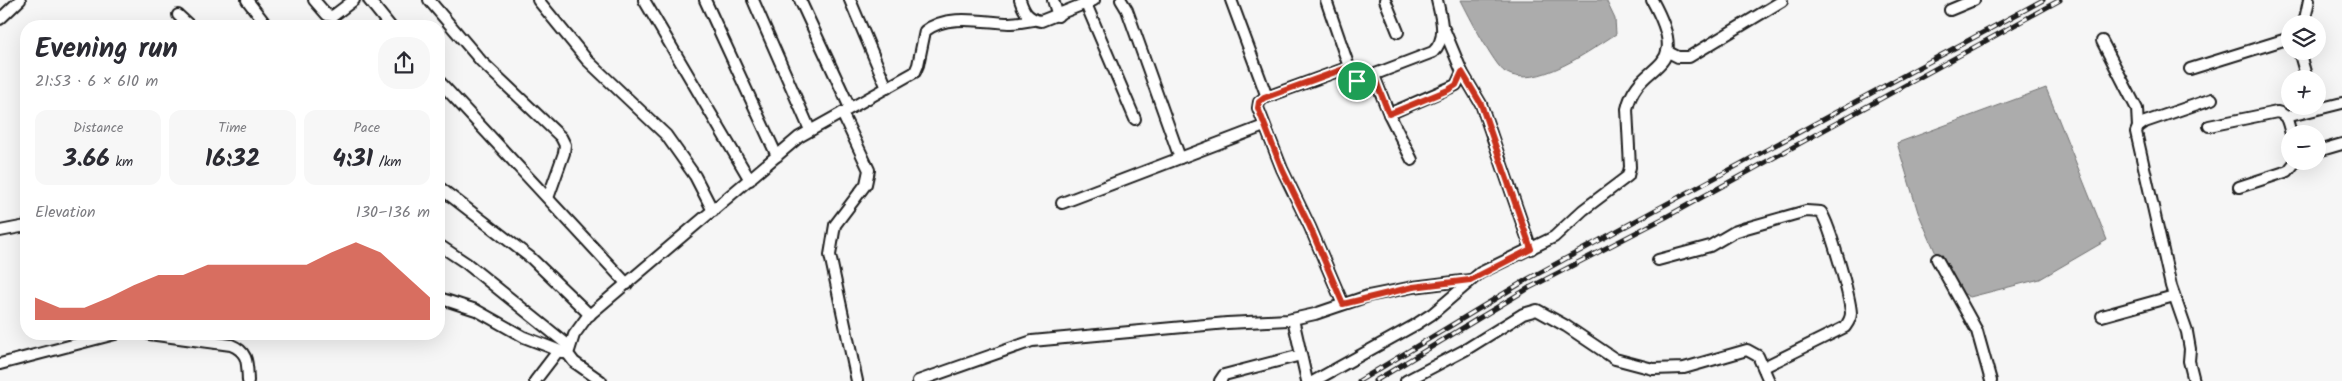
<!DOCTYPE html>
<html lang="en">
<head>
<meta charset="utf-8">
<style>
  body { margin:0; font-family:Kalam,sans-serif; background:#f7f7f7; color:#2b2b33; height:100vh; display:flex; flex-direction:column; font-size:19px; white-space:nowrap }
  * { box-sizing:border-box; margin:0 }
  p { font-size:16px; color:#7c7c81 }
  .icon { flex:none; width:28px; height:28px; fill:none; stroke:currentColor; stroke-width:2; stroke-linecap:round; stroke-linejoin:round }
  .map { position:relative; flex:1; overflow:hidden }
  .details { position:absolute; left:20px; top:20px; width:425px; height:320px; display:flex; flex-direction:column; background:#fff; border-radius:20px; box-shadow:0 5px 20px #0002 }
  .details>* { flex:none }
  .controls { position:absolute; left:2281px; top:15px; display:grid; gap:10px }
  .controls a { display:grid; place-items:center; width:45px; height:45px; border-radius:50%; background:#fff; box-shadow:0 5px 20px #0002; font-size:25px }
  .pin { position:absolute; display:grid; place-items:center; width:42px; height:42px; color:#fff; margin:-21px; border:2px solid #fff; border-radius:50%; box-shadow:0 1px 5px #0007 }
  .round { display:grid; place-items:center; flex:none; width:52px; height:52px; border-radius:20px; background:#f7f7f7 }
  .overview { display:flex; align-items:center; justify-content:space-between; height:85px; padding:0 15px }
  h1 { font-size:28px; font-weight:600; line-height:38px }
  .metrics { display:grid; grid-template-columns:repeat(3,1fr); gap:8px; height:85px; padding:5px 15px }
  .metrics div { display:grid; align-content:center; border-radius:12px; background:#f7f7f7; text-align:center }
  .metrics b { font-size:25px; font-weight:600 }
  .metrics small { font-size:14px; font-weight:400 }
  .metrics p { font-size:14px }
  .chart { height:140px; padding:10px 15px }
  .chart p { display:flex; justify-content:space-between }
  .chart svg { width:100%; height:90px; margin-top:5px; fill:#c8321e; opacity:.7 }
  .map>svg:first-child { display:block }
</style>
</head>
<body>
<div class="map">
<svg width="2342" height="381" viewBox="0 0 2342 381">
  <rect width="100%" height="100%" fill="#f6f6f6"/>
  <filter id="ink" filterUnits="userSpaceOnUse"><feTurbulence type="fractalNoise" baseFrequency=".02" numOctaves="2"/><feDisplacementMap in="SourceGraphic" scale="10" xChannelSelector="R" yChannelSelector="G"/><feConvolveMatrix kernelMatrix="1 2 1 2 8 2 1 2 1" color-interpolation-filters="sRGB"/></filter>
  <g filter="url(#ink)">
    <!-- water -->
    <g fill="#acacac" stroke="#727272">
      <path d="M1461 0H1606L1615 19 1616 34C1590 50 1536 91 1505 72 1494 65 1468 14 1461 0Z"/>
      <path d="M2046 88 2107 240 2040 279 1970 297 1950 286 1918 212 1897 143Z"/>
    </g>
    <g fill="none" stroke-linecap="round" stroke-linejoin="round">
      <!-- minor casing -->
      <g stroke="#1c1c1c" stroke-width="14">
        <g id="minor">
          <path d="M247 0 267 26"/>
          <path d="M314 0 327 15 333 16 354 0"/>
          <path d="M369 0 390 26"/>
          <path d="M429 0 481 61 561 137 565 145 564 153 548 198"/>
          <path d="M538 0 587 60 666 135 695 176 713 211"/>
          <path d="M644 0 750 180"/>
          <path d="M705 0 777 156"/>
          <path d="M753 0 810 130"/>
          <path d="M800 0 850 108"/>
          <path d="M850 0 887 88"/>
          <path d="M1020 0C1024 12 1028 19 1041 21L1094 0"/>
          <path d="M1053 0 1058 16"/>
          <path d="M1121 0 1127 10 1180 158"/>
          <path d="M1231 0 1267 97"/>
          <path d="M1326 0 1349 67 1357 81 1433 52C1448 38 1441 18 1437 0"/>
          <path d="M1385 0 1398 32"/>
          <path d="M1086 4 1135 119"/>
          <path d="M1950 10 1974 0"/>
          <path d="M178 15 190 26"/>
          <path d="M0 19 20 0"/>
          <path d="M2304 24 2309 0"/>
          <path d="M2102 41 2137 109 2138 127"/>
          <path d="M2299 51 2307 79"/>
          <path d="M1668 52 1678 57H1689L1782 1"/>
          <path d="M2190 69 2290 38"/>
          <path d="M1462 72 1481 104 1531 249"/>
          <path d="M1374 76 1389 114 1412 160"/>
          <path d="M439 81 627 284"/>
          <path d="M842 113 869 170 866 184 835 225 830 255 857 381"/>
          <path d="M1389 114 1456 85 1462 72 1444 29"/>
          <path d="M2286 117 2342 103"/>
          <path d="M2209 126 2277 112C2288 114 2288 124 2291 134"/>
          <path d="M2318 151 2342 144"/>
          <path d="M439 187 531 258 590 315"/>
          <path d="M2239 187 2288 171 2296 161"/>
          <path d="M1062 203 1264 126"/>
          <path d="M0 231 26 226"/>
          <path d="M439 245 466 263 569 346"/>
          <path d="M1937 259 1977 331 1991 381"/>
          <path d="M1658 260 1710 246 1734 232 1746 228 1806 211 1821 212C1830 226 1850 296 1851 313 1851 319 1848 323 1845 327L1764 367"/>
          <path d="M439 298 476 310 524 337 568 354"/>
          <path d="M1343 304 1310 227 1282 169 1258 108 1259 102 1264 98 1349 67"/>
          <path d="M2102 316 2174 296"/>
          <path d="M1293 319 1307 381"/>
          <path d="M149 334 231 345C249 352 247 364 248 381"/>
          <path d="M0 364 115 334"/>
          <path d="M535 381 558 351"/>
          <path d="M601 381 574 362 568 354 574 335 587 317 799 137 915 72 918 65 925 31C947 13 984 22 1009 23 1017 23 1025 21 1033 20"/>
          <path d="M918 381 1032 341 1227 323 1288 320 1315 314 1368 296 1413 287 1470 280"/>
          <path d="M1220 381 1224 375 1301 355"/>
          <path d="M1314 381 1415 325 1432 314 1480 273 1554 237 1583 210 1628 176 1630 167 1627 109C1638 57 1695 78 1652 0"/>
          <path d="M1406 381 1465 350 1523 314 1537 310 1566 326 1615 359 1653 369 1684 368 1747 350 1758 356 1769 381"/>
          <path d="M2194 381 2189 361 2190 349 2187 332 2171 286 2136 132 2138 127 2145 122 2212 99"/>
        </g>
      </g>
      <!-- minor -->
      <use href="#minor" stroke="#fff" stroke-width="10"/>
      <!-- rail casing -->
      <g stroke="#1c1c1c" stroke-width="5">
        <g id="rail">
          <path d="M1359 381 1528 279 2043 0"/>
          <path d="M1375 381 1529 288 1666 217 2060 0"/>
        </g>
      </g>
      <!-- rail -->
      <use href="#rail" stroke="#fff" stroke-width="3" stroke-dasharray="9" stroke-linecap="butt"/>
    </g>
  </g>
  <g fill="none" stroke-linecap="round" stroke-linejoin="round" filter="url(#ink)">
    <!-- route casing -->
    <g stroke="#fff" stroke-width="10">
      <path id="route" d="M1349 67 1357 81 1374 76 1389 114 1448 90 1456 85 1462 72 1481 104 1531 249 1470 280 1413 287 1343 304 1310 227 1282 169 1258 108 1259 102 1264 98Z"/>
    </g>
    <!-- route -->
    <use href="#route" stroke="#c8321e" stroke-width="6"/>
  </g>
</svg>
<div class="controls">
<a><svg class="icon" aria-label="layers" viewBox="0 0 24 24"><path d="M12 4l9 5-9 5-9-5zM3 14l9 5 9-5"/></svg></a>
<a>+</a>
<a>−</a>
</div>
<div class="pin" style="left:1357px;top:81px;background:#1e9e55"><svg class="icon" aria-label="arrive" viewBox="0 0 24 24"><path d="M6 21V4h12l-3 4 3 4H6"/></svg></div>
<section class="details">
<div class="overview"><div><h1>Evening run</h1><p>21:53 · 6 × 610 m</p></div><a class="round"><svg class="icon" aria-label="share" viewBox="0 0 24 24"><path d="M12 15V3M7 8l5-5 5 5M5 13v7h14v-7"/></svg></a></div>
<div class="metrics">
<div><p>Distance</p><b>3.66<small> km</small></b></div>
<div><p>Time</p><b>16:32</b></div>
<div><p>Pace</p><b>4:31<small> /km</small></b></div>
</div>
<div class="chart"><p><span>Elevation</span>130–136 m</p>
<svg viewBox="0 0 160 44" preserveAspectRatio="none"><path d="M0 44V33L10 38L20 38L30 33L40 27L50 22L60 22L70 17L80 17L90 17L100 17L110 17L120 11L130 6L140 11L150 22L160 33V44z"/></svg>
</div>
</section>
</div>
</body>
</html>
